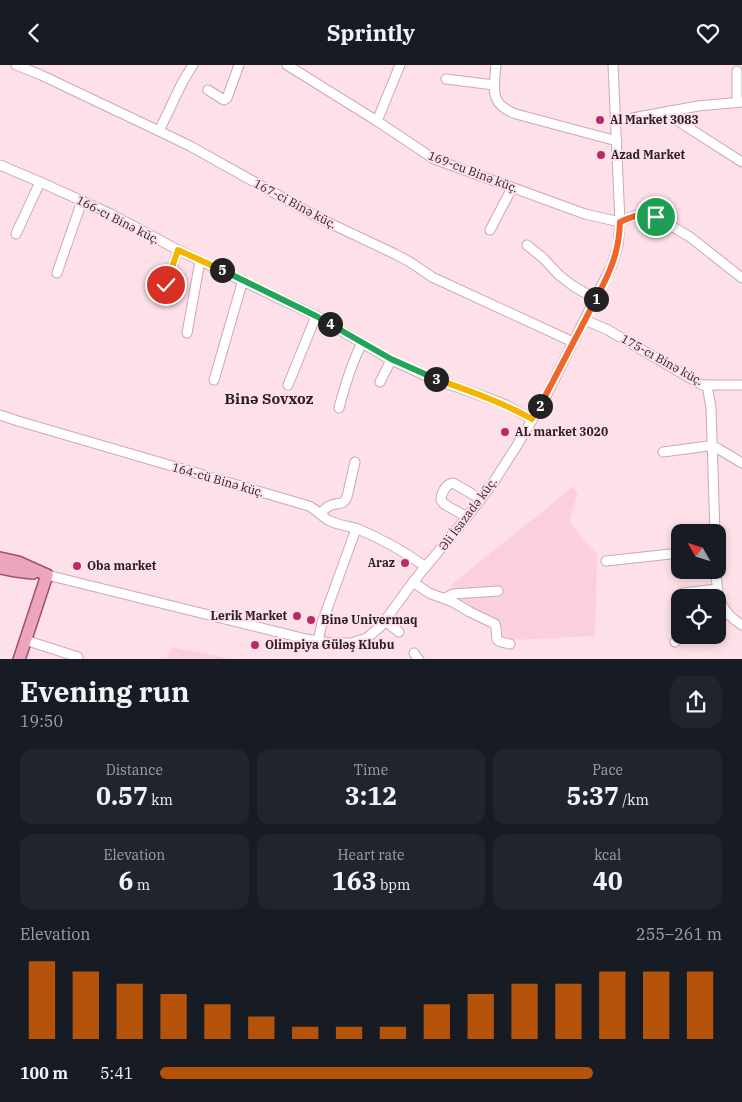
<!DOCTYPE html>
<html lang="en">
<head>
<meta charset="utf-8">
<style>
  body { margin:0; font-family:"IBM Plex Serif",serif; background:#20242c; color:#f1f3f6; height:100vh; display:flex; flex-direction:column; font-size:19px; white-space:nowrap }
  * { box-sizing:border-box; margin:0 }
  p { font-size:16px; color:#9ea1a6 }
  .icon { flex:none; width:28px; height:28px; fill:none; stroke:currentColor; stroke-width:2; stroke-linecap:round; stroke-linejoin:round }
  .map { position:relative; height:594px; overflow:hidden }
  .side { display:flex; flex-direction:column; background:#171b24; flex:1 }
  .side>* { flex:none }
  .needle { width:32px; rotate:309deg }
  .buttons { position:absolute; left:671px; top:459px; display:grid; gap:10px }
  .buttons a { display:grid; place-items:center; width:55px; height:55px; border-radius:10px; background:#171b24; box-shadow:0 2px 8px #0003; font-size:25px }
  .pin { position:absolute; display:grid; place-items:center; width:42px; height:42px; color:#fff; margin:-21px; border:2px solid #fff; border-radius:50%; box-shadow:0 1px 5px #0007 }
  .km { position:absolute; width:25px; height:25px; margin:-12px; border-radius:50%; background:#222; color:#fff; font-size:14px; line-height:25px; text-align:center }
  .round { display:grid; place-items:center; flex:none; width:52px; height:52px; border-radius:15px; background:#20242c }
  .summary { display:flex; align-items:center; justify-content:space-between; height:85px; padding:0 20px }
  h1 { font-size:28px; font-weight:800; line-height:38px }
  .stats { display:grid; grid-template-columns:repeat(3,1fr); gap:8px; height:85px; padding:5px 20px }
  .stats div { display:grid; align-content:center; border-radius:12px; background:#20242c; text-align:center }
  .stats b { font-size:25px; font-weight:800 }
  .stats small { font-size:14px; font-weight:400 }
  .stats p { font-size:14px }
  .chart { height:140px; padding:10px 20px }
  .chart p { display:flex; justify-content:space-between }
  .chart svg { width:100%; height:90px; margin-top:5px; stroke:#b45309; stroke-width:6 }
  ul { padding:0 20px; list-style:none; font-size:16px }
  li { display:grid; grid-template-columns:80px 60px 1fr; align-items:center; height:38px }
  li i { height:12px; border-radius:6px; background:#b45309 }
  header { display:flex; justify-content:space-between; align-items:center; height:65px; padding:0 20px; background:#171b24; font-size:22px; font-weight:800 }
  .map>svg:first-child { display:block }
</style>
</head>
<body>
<header><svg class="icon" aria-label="back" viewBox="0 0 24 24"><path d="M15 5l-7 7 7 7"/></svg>Sprintly<svg class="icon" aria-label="heart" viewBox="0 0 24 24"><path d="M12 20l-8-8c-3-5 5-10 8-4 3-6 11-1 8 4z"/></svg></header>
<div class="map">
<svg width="742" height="595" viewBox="0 0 742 595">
  <rect width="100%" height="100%" fill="#fee0e8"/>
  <!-- built -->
  <g fill="#fccfdc">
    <path d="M573 422 578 427 569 456 585 477 597 489 595 571 514 575 499 572V557L454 533 451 520Z"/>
    <path d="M171 582 232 594H167Z"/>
  </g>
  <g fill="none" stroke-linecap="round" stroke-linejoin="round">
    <!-- minor casing -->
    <g stroke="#cca8b3" stroke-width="11">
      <g id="minor">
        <path d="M16 0 41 10 159 66 190 81 321 154 395 189 410 197 432 212 573 277"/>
        <path d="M287 0 377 56 434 94 585 149 620 157 634 151 644 149 656 152 690 172 742 213"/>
        <path d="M496 0C494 25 489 39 516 49L617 76"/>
        <path d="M737 6V37"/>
        <path d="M446 14 494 20"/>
        <path d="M208 25 224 35 227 33 239 0"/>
        <path d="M670 46 675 54 684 60 742 97"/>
        <path d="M377 56 400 0"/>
        <path d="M616 56 698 41 742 37"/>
        <path d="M159 66 182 18 193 0"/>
        <path d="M0 100 40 117 111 149 178 185 316 251 391 295 407 302 428 312 488 333 506 340 532 354"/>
        <path d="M490 165 512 123"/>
        <path d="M16 169 40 117"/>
        <path d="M527 180 543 193 559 210 573 221 596 234"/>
        <path d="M57 208 82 136"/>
        <path d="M166 220 178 185"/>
        <path d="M585 255 608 265 702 320H742"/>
        <path d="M187 268 200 196"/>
        <path d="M214 315 243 215"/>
        <path d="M380 317 391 295"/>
        <path d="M288 320 316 251"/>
        <path d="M707 320 711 343 715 468"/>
        <path d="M339 343C345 320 351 299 362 278"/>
        <path d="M0 350 18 356 309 441C317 445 321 451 328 455 337 460 348 461 358 464 382 474 405 487 426 502"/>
        <path d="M663 387 708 381 717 383 742 398"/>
        <path d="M321 448C324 445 327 441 332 440 340 437 343 441 347 432L355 397"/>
        <path d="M467 452 444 439 441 435C441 428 446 419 453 418L481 434"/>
        <path d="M606 496 680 488"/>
        <path d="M716 505C717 531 719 546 742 560"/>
        <path d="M47 510 306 574 331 578H351L367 573 381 561 413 517 467 452 491 421 516 382 544 335 612 200 618 180 620 157 613 0"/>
        <path d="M413 517 429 528 453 537 470 547 495 559C500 574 489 575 510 579"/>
        <path d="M683 528 717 524"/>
        <path d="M445 533 453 529 498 526"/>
        <path d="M385 556 399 567"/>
        <path d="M25 575 78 592"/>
        <path d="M318 576 322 558 356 464"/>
        <path d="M675 577 680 569"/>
        <path d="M414 588 419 595"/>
      </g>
    </g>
    <!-- major casing -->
    <g stroke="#a24e6d" stroke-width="14">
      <g id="major">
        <path d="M0 493 18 497 47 510"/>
        <path d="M0 503 16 506 33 508"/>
        <path d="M19 595 47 510"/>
      </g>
    </g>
    <!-- minor -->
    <use href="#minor" stroke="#fff" stroke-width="9"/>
    <!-- major -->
    <use href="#major" stroke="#eda4bf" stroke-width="11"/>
  </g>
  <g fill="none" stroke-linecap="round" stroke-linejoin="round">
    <!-- split-1 casing -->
    <g stroke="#fff" stroke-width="10">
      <path id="split-1" d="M596 234C610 207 619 188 620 157 636 150 638 148 656 152"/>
    </g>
    <!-- split-2 casing -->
    <g stroke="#fff" stroke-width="10">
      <path id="split-2" d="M540 341 596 234"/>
    </g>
    <!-- split-3 casing -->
    <g stroke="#fff" stroke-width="10">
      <path id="split-3" d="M436 314C469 326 502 337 532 354L540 341"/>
    </g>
    <!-- split-4 casing -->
    <g stroke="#fff" stroke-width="10">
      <path id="split-4" d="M330 259 391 294 436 314"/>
    </g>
    <!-- split-5 casing -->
    <g stroke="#fff" stroke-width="10">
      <path id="split-5" d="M222 205 316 251 330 259"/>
    </g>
    <!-- split-6 casing -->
    <g stroke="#fff" stroke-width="10">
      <path id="split-6" d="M166 220 178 185 222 205"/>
    </g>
    <!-- split-1 -->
    <use href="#split-1" stroke="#f0652b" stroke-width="6"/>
    <!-- split-2 -->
    <use href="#split-2" stroke="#f0652b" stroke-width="6"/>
    <!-- split-3 -->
    <use href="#split-3" stroke="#f5b400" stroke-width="6"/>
    <!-- split-4 -->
    <use href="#split-4" stroke="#22a559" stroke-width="6"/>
    <!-- split-5 -->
    <use href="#split-5" stroke="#22a559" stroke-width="6"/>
    <!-- split-6 -->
    <use href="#split-6" stroke="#f5b400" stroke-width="6"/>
  </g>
  <!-- markers -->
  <g fill="#b62c6a" stroke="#fee0e8" stroke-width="2">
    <circle cx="600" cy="55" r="5"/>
    <circle cx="601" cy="90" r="5"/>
    <circle cx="505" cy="367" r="5"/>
    <circle cx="405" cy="498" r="5"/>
    <circle cx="77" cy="501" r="5"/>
    <circle cx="297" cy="551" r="5"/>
    <circle cx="311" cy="555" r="5"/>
    <circle cx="255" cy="580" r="5"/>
  </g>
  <g text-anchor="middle" stroke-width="4" stroke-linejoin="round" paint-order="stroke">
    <!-- poi labels -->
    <g font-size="12" font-weight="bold" fill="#2c1e23" stroke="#fee0e8" text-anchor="start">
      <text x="610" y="59">Al Market 3083</text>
      <text x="611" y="94">Azad Market</text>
      <text x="515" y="371">AL market 3020</text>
      <text x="395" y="502" text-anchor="end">Araz</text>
      <text x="87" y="505">Oba market</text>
      <text x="287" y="555" text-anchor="end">Lerik Market</text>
      <text x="321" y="559">Binə Univermaq</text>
      <text x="265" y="584">Olimpiya Güləş Klubu</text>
    </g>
    <!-- street labels -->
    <g font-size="12" fill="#2c1e23" stroke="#fee0e8">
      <text transform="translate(473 107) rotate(21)" y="4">169-cu Binə küç.</text>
      <text transform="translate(295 139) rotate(28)" y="4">167-ci Binə küç.</text>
      <text transform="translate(118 155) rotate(27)" y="4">166-cı Binə küç.</text>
      <text transform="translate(662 295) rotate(29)" y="4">175-cı Binə küç.</text>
      <text transform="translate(218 415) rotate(16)" y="4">164-cü Binə küç.</text>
      <text transform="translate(468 449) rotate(-53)" y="4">Əli İsazadə küç.</text>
    </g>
    <!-- quarter labels -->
    <g font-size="15" font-weight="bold" fill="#2c1e23" stroke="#fee0e8">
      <text x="269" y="339">Binə Sovxoz</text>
    </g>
  </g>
</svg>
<div class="buttons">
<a><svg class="needle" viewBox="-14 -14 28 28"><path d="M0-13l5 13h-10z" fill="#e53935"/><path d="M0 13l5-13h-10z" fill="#9ea1a6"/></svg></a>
<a><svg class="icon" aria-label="locate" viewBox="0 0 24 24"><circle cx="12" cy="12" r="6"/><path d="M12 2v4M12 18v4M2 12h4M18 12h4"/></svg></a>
</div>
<div class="pin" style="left:656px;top:152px;background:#1e9e55"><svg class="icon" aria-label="arrive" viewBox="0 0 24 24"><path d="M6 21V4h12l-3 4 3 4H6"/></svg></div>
<div class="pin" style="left:166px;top:220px;background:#d93025"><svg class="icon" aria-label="check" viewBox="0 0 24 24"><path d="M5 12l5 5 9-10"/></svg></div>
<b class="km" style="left:596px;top:234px">1</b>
<b class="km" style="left:540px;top:341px">2</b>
<b class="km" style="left:436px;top:314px">3</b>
<b class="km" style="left:330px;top:259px">4</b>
<b class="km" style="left:222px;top:205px">5</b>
</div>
<section class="side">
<div class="summary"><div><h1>Evening run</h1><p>19:50</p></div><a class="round"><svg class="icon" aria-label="share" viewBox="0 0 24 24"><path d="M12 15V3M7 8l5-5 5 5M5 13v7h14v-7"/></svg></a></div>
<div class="stats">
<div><p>Distance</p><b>0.57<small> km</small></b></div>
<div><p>Time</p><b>3:12</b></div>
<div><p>Pace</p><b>5:37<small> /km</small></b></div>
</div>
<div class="stats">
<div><p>Elevation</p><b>6<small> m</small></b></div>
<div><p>Heart rate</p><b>163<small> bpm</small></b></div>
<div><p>kcal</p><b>40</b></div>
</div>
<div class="chart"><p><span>Elevation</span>255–261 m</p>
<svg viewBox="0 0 160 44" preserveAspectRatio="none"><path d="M5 44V6M15 44V11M25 44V17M35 44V22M45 44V27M55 44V33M65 44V38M75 44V38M85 44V38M95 44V27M105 44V22M115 44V17M125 44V17M135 44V11M145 44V11M155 44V11"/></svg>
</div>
<ul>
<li><b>100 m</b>5:41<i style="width:77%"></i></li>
</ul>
</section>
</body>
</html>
